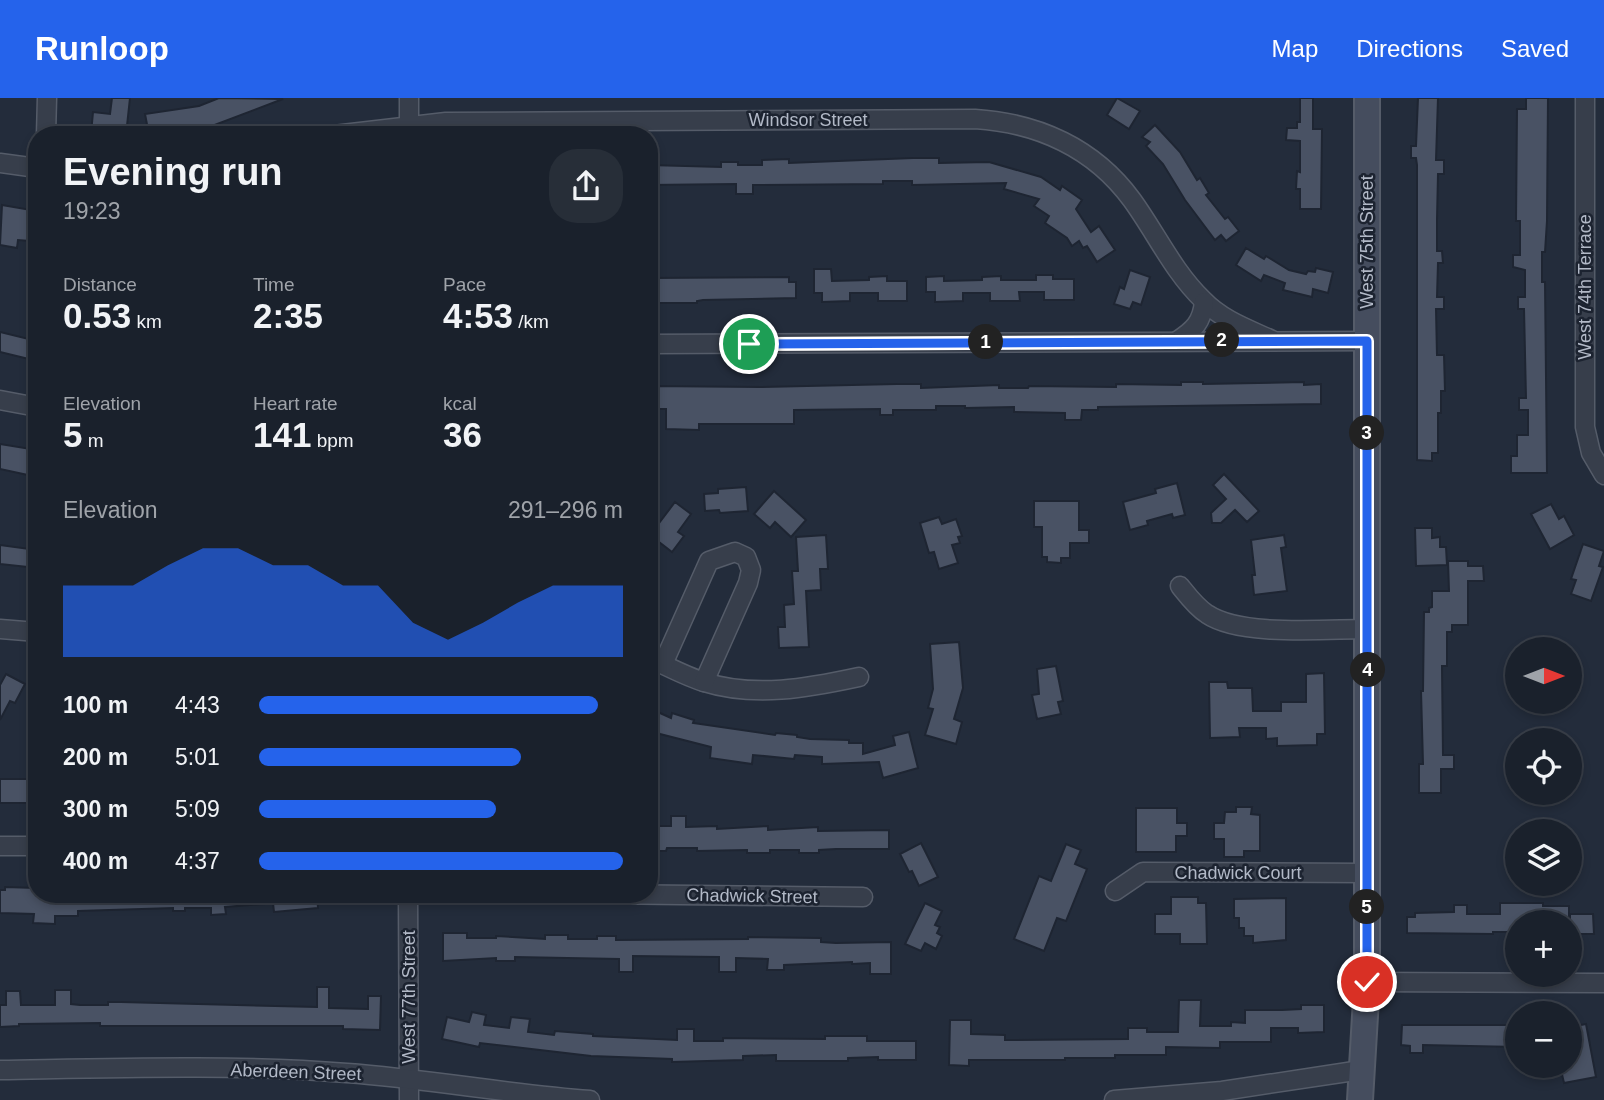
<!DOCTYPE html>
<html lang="en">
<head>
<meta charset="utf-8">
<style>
  body { margin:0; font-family:Arial,sans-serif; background:#272e38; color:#f1f3f6; height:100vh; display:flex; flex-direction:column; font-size:26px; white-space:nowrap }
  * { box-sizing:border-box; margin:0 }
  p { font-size:23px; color:#9fa3a9 }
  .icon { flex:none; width:38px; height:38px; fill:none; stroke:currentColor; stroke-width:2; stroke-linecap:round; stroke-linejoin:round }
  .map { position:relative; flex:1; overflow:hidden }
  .sheet { position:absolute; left:28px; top:28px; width:630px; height:777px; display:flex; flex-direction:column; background:#1a212c; border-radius:28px; box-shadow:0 4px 10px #0003,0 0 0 2px #383e48 }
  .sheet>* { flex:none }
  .needle { width:46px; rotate:90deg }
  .fabs { position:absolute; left:1505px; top:539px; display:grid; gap:14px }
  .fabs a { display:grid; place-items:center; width:77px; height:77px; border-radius:50%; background:#1a212c; box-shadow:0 4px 10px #0003,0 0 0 2px #383e48; font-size:35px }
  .pin { position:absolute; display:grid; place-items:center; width:60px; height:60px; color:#fff; margin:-30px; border:4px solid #fff; border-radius:50%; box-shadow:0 2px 7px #0007 }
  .km { position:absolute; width:35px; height:35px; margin:-18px; border-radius:50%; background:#222; color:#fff; font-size:19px; line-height:35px; text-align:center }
  .round { display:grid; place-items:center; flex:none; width:74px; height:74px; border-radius:28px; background:#272e38 }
  .summary { display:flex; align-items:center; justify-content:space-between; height:119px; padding:0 35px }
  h1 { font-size:38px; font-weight:800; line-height:52px }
  .stats { display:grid; grid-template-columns:repeat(3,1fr); gap:10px; height:119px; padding:7px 35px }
  .stats div { display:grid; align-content:center }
  .stats b { font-size:35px; font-weight:800 }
  .stats small { font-size:19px; font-weight:400 }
  .stats p { font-size:19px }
  .chart { height:196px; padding:14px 35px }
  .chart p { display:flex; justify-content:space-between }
  .chart svg { width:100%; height:126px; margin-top:7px; fill:#2563eb; opacity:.7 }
  ul { padding:0 35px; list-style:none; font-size:23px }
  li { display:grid; grid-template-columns:112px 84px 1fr; align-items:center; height:52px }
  li i { height:18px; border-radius:9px; background:#2563eb }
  header { display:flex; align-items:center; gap:42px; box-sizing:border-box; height:98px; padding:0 35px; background:#2563eb; color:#fff }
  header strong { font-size:33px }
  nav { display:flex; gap:38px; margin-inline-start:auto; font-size:24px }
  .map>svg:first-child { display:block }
</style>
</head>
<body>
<header>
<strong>Runloop</strong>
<nav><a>Map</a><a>Directions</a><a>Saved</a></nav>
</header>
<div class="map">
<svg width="1604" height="1002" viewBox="0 0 1604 1002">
  <rect width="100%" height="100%" fill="#232c3b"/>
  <!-- building -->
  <g fill="#495264" stroke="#1e2532" stroke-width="2">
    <path d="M112 0H130L126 37 91 36 93 14 110 16Z"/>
    <path d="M219 0 283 1 212 28 149 37 145 16 199 8Z"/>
    <path d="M1117 0 1140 13 1129 31 1107 17Z"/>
    <path d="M1300 0H1313V31H1322L1321 111H1300V91H1296L1297 73 1300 74V43L1286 42 1287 30H1297V24H1300Z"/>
    <path d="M1418 0H1438L1436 62H1444V76H1438L1437 122V153H1442L1443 165H1438L1437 199H1444V211H1436L1437 257H1444L1445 293H1441V315H1438V355H1432V363L1417 362V67L1416 60H1411V48H1416Z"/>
    <path d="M1526 0H1548L1547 123 1545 154H1542V184H1545L1547 375H1511V358H1517V337H1528V312H1519V300H1526L1524 211H1518V199H1525V172L1513 169V157H1520V123H1516L1517 11H1526Z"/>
    <path d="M1155 27 1180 54 1197 82 1200 80 1209 95 1206 97 1225 121 1228 119 1239 133 1226 143 1221 137 1215 142 1185 102 1163 66 1146 48 1150 44 1142 39Z"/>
    <path d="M913 60H939V65L989 64 1041 79 1060 92 1062 88 1082 102 1076 111 1091 134 1099 128 1115 152 1097 164 1087 148 1083 150 1079 143 1072 148 1067 140 1045 125 1049 118 1034 108 1039 101 1004 91 1006 85 912 87V83H883V86L753 87V96H736V86L649 87V67L721 69V64H738V67H762V62L789 61V65Z"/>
    <path d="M2 107 37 113V132L32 131 30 143 18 142 17 150 0 147Z"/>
    <path d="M1246 150 1264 161 1266 158 1289 172 1306 176 1308 173 1315 174 1316 170 1333 174 1328 195 1313 191 1312 199 1283 192 1285 185 1264 177 1261 183 1236 167Z"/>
    <path d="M814 171H831L832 183 869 182V179L887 178V183H907V203H878V195H850V203L822 204V195H814Z"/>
    <path d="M1130 172 1150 179 1141 207 1133 204 1130 211 1114 206 1120 189 1124 191Z"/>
    <path d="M1036 177H1053V181H1074V202H1044V194H1019L1020 203H990V195H963V203L935 204V194H926V179L944 178V183L982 182V179L1001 178V182H1036Z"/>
    <path d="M789 179V184H796V200L703 202 697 203V205H649V180Z"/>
    <path d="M0 234 37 243V263L0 254Z"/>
    <path d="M1181 284H1203V286L1304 284V287L1321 286V306L1098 309V312H1082L1081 322H1065V315L1014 314V309L965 310V308H936V312H893V317H880V311L794 312V326H699V332L666 331V311H649V288L760 289 897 286H921V290L999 287V290H1028L1029 288 1116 289V286L1181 287Z"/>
    <path d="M0 346 37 352V379L0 371Z"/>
    <path d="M1224 376 1259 413 1247 424 1235 412 1221 425H1212L1211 415 1226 401 1213 387Z"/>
    <path d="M1177 385 1185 417 1173 420 1172 416 1147 423 1148 427 1130 432 1123 404 1156 395 1155 391Z"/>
    <path d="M746 389 748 413 720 415 719 412 705 413 704 396 718 395V391Z"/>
    <path d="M774 393 806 422 791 439 775 424 770 430 754 416Z"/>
    <path d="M1034 403H1079V432H1089V445H1070V460H1061V465L1047 464V459H1042V429H1034Z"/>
    <path d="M675 404 691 416 678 434 684 438 672 454 650 437Z"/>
    <path d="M1551 406 1559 421 1564 418 1574 437 1550 451 1531 416Z"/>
    <path d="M939 419 942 426 956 421 962 438 958 439 960 445 952 447 958 465 939 471 934 454 929 455 920 425Z"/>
    <path d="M1415 430H1432V440L1440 439V449H1446L1447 467 1416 468Z"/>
    <path d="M826 437 828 471H820L821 492 806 493 809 549 779 550 778 529H785L784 507 794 506 792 473H798L796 439Z"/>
    <path d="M1284 437 1286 449 1281 450 1287 493 1254 497 1252 477H1255L1251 442Z"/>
    <path d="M1583 446 1604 453 1599 468 1603 469 1591 503 1571 496 1576 482 1571 481Z"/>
    <path d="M0 447 37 452V470L0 466Z"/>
    <path d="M1448 463H1468V468H1483L1484 483H1468V527H1452V534H1447V568H1442L1443 657H1454V671H1441V695H1419V666H1423L1421 593H1423L1424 514H1429V510L1432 509V493H1449Z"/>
    <path d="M959 544 963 590 954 621 962 624 956 646 925 637 933 611 928 610 933 591 930 546Z"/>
    <path d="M1056 568 1063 603 1058 604 1061 616 1037 621 1032 597 1039 596 1037 571Z"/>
    <path d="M1324 575 1325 636H1317V647L1277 648V640L1266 641V630H1239L1240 639 1210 640 1209 584H1227L1228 590H1252L1253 613H1281V604H1306V576Z"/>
    <path d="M6 576 25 586 15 605 10 603 0 622V587Z"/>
    <path d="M649 610 671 620 672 615 694 622 693 625 728 630 775 637 776 635 797 637V639L810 641 849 642V645H863V656L895 647 893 638 909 634 918 670 883 680 879 664 822 666V659L795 657 794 661 753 657 752 666 710 660 711 649 660 636 649 630Z"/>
    <path d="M0 681H33V685H37V705H0Z"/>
    <path d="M1236 709H1252L1251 716 1260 717V753H1244V759H1224V741H1214V725H1224L1225 714H1236Z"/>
    <path d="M1136 710H1177V725H1187V738H1176V754H1136Z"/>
    <path d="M671 718H686V729L717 728V731L768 728V732L818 729V733L889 732V751H836L819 752V755H799V752H770V755H747V752L697 753V750H667L666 753H649V728H671Z"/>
    <path d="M921 745 938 779 919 788 912 773 909 774 900 756Z"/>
    <path d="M1066 746 1081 752 1075 766 1087 771 1066 823 1057 820 1044 853 1014 841 1039 778 1051 783Z"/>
    <path d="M5 789 37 790V796H264V806L225 809 226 816 211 817V810H185V813H173V810L78 813V818H55V826L33 825 34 816 0 815V792H5Z"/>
    <path d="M272 796H317L318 810 274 814Z"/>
    <path d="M1171 799H1198V805H1206L1207 846H1180V836H1155V816H1171Z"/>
    <path d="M1286 800V842L1253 845V838H1244V830H1239V820H1234V801Z"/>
    <path d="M925 805 942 813 935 827 940 829 937 835 942 838 936 851 925 845 921 853 905 846Z"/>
    <path d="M1500 805H1543V808H1569V824H1517V834H1493V836L1407 835V819H1415V815L1454 814V807H1467V816H1500Z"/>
    <path d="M1570 816H1593L1594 836H1570Z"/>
    <path d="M443 835H467V840H496V838L545 841V837H568V841H597V838H616V842L748 841V839L821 840V844L836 845 891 844V876H870V865L852 866V864L784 867V872H767L768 861 736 860V874H719V859L633 858V874H619V861L515 859V863H496V860L443 863Z"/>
    <path d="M317 889H329V910L368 911V898H381L380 932 343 931V928H100V925L19 926V928L0 929V907H6V893H20L21 907H55V892H71V906L80 907H108V904H121L317 909Z"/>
    <path d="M1179 902H1201L1200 928H1231V924L1245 925V912H1282L1301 911V907H1324V934L1298 935V930H1271V944H1220V950L1166 949V957H1115V960H1065V962H969V968L949 967 950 922H971V936L1005 937V942L1128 941V930H1147V934H1178Z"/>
    <path d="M472 914 486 917 484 927 509 930 511 919 530 921 528 934 554 937 555 933 593 936V938L677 942V931H694V943H723V940L825 941V938H867V943H916V962H878V959L848 960V963H776V957L743 958V962L672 964V961L591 958 480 945 479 949 442 941 447 919 469 924Z"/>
    <path d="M1586 926 1596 979 1564 985 1560 968H1570V929Z"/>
    <path d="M1402 927H1517V949L1423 947V955H1410V948L1401 947Z"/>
  </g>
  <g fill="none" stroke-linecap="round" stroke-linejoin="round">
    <!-- minor casing -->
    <g stroke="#555c69" stroke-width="21">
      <g id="minor">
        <path d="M1585 0V329L1591 355 1604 377"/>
        <path d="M46 37 47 0"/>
        <path d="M334 37 446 24 975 21C1038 25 1094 50 1132 102 1156 135 1173 173 1203 202 1222 222 1248 231 1272 242"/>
        <path d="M409 37V0"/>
        <path d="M0 65 37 70"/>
        <path d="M1177 243C1194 232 1202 224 1204 204"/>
        <path d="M649 246 1367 243"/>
        <path d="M0 302 37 309"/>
        <path d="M1180 488C1188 498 1196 509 1207 516 1241 539 1325 531 1368 531"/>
        <path d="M0 531 37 534"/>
        <path d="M649 560C667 568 685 578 704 584 755 600 808 590 859 579"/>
        <path d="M663 566 709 463 735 454 746 459 751 472 748 485 704 584"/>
        <path d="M0 748H37"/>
        <path d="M1115 793 1143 774 1367 775"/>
        <path d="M408 796 409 1002"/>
        <path d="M599 796 863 799"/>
        <path d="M1367 884 1604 885"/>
        <path d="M0 972C115 970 232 966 347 975 428 981 509 996 590 1002"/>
        <path d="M1114 1002 1222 993 1361 972"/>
      </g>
    </g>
    <!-- secondary casing -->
    <g stroke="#555c69" stroke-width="28">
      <path id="secondary" d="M1360 1002 1367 884V0"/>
    </g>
    <!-- minor -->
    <use href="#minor" stroke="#373e4b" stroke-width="18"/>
    <!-- secondary -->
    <use href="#secondary" stroke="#454d5e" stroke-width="24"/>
  </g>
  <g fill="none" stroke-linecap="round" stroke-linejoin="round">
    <!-- route casing -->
    <g stroke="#fff" stroke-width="14">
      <path id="route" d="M749 246 1367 243V884"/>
    </g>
    <!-- route -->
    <use href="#route" stroke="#2563eb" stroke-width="9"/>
  </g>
  <g text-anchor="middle" stroke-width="5" stroke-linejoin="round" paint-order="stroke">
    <!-- street labels -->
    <g font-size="18" fill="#b2b9c7" stroke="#1c2330">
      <text x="808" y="28">Windsor Street</text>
      <text transform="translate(1367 144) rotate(-90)" y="6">West 75th Street</text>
      <text transform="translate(1585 189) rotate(-90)" y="6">West 74th Terrace</text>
      <text x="1238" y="781">Chadwick Court</text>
      <text transform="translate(752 798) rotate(1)" y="6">Chadwick Street</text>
      <text transform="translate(409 899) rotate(-90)" y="6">West 77th Street</text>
      <text transform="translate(296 974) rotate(2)" y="6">Aberdeen Street</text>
    </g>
  </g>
</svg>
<div class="fabs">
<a><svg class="needle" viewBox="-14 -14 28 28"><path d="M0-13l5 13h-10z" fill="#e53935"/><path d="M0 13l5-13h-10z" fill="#9fa3a9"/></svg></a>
<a><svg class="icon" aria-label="locate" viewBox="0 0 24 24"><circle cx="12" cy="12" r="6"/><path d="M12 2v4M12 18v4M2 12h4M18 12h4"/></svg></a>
<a><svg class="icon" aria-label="layers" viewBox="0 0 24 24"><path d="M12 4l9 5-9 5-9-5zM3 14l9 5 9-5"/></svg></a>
<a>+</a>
<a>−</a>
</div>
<div class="pin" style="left:749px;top:246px;background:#1e9e55"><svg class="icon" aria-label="arrive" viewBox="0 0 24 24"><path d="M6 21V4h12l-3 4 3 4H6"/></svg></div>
<div class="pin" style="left:1367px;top:884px;background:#d93025"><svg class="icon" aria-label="check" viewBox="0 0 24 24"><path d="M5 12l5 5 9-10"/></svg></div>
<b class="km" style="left:986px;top:244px">1</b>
<b class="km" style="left:1222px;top:242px">2</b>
<b class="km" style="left:1367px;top:335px">3</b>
<b class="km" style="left:1368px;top:572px">4</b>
<b class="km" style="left:1367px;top:809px">5</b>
<section class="sheet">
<div class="summary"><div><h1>Evening run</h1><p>19:23</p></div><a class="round"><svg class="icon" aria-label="share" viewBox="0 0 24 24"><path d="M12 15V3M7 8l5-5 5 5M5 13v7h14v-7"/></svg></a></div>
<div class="stats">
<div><p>Distance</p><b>0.53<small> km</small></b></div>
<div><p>Time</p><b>2:35</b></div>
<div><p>Pace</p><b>4:53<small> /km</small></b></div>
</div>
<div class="stats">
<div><p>Elevation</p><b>5<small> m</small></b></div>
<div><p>Heart rate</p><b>141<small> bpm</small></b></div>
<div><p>kcal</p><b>36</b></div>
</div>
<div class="chart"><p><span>Elevation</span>291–296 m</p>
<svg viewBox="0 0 160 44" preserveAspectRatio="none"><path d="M0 44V19L10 19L20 19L30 12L40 6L50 6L60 12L70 12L80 19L90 19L100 32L110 38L120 32L130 25L140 19L150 19L160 19V44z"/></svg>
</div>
<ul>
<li><b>100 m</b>4:43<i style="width:93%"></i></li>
<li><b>200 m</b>5:01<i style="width:72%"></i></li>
<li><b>300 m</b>5:09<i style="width:65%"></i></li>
<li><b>400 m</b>4:37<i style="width:100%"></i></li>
</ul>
</section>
</div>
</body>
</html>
